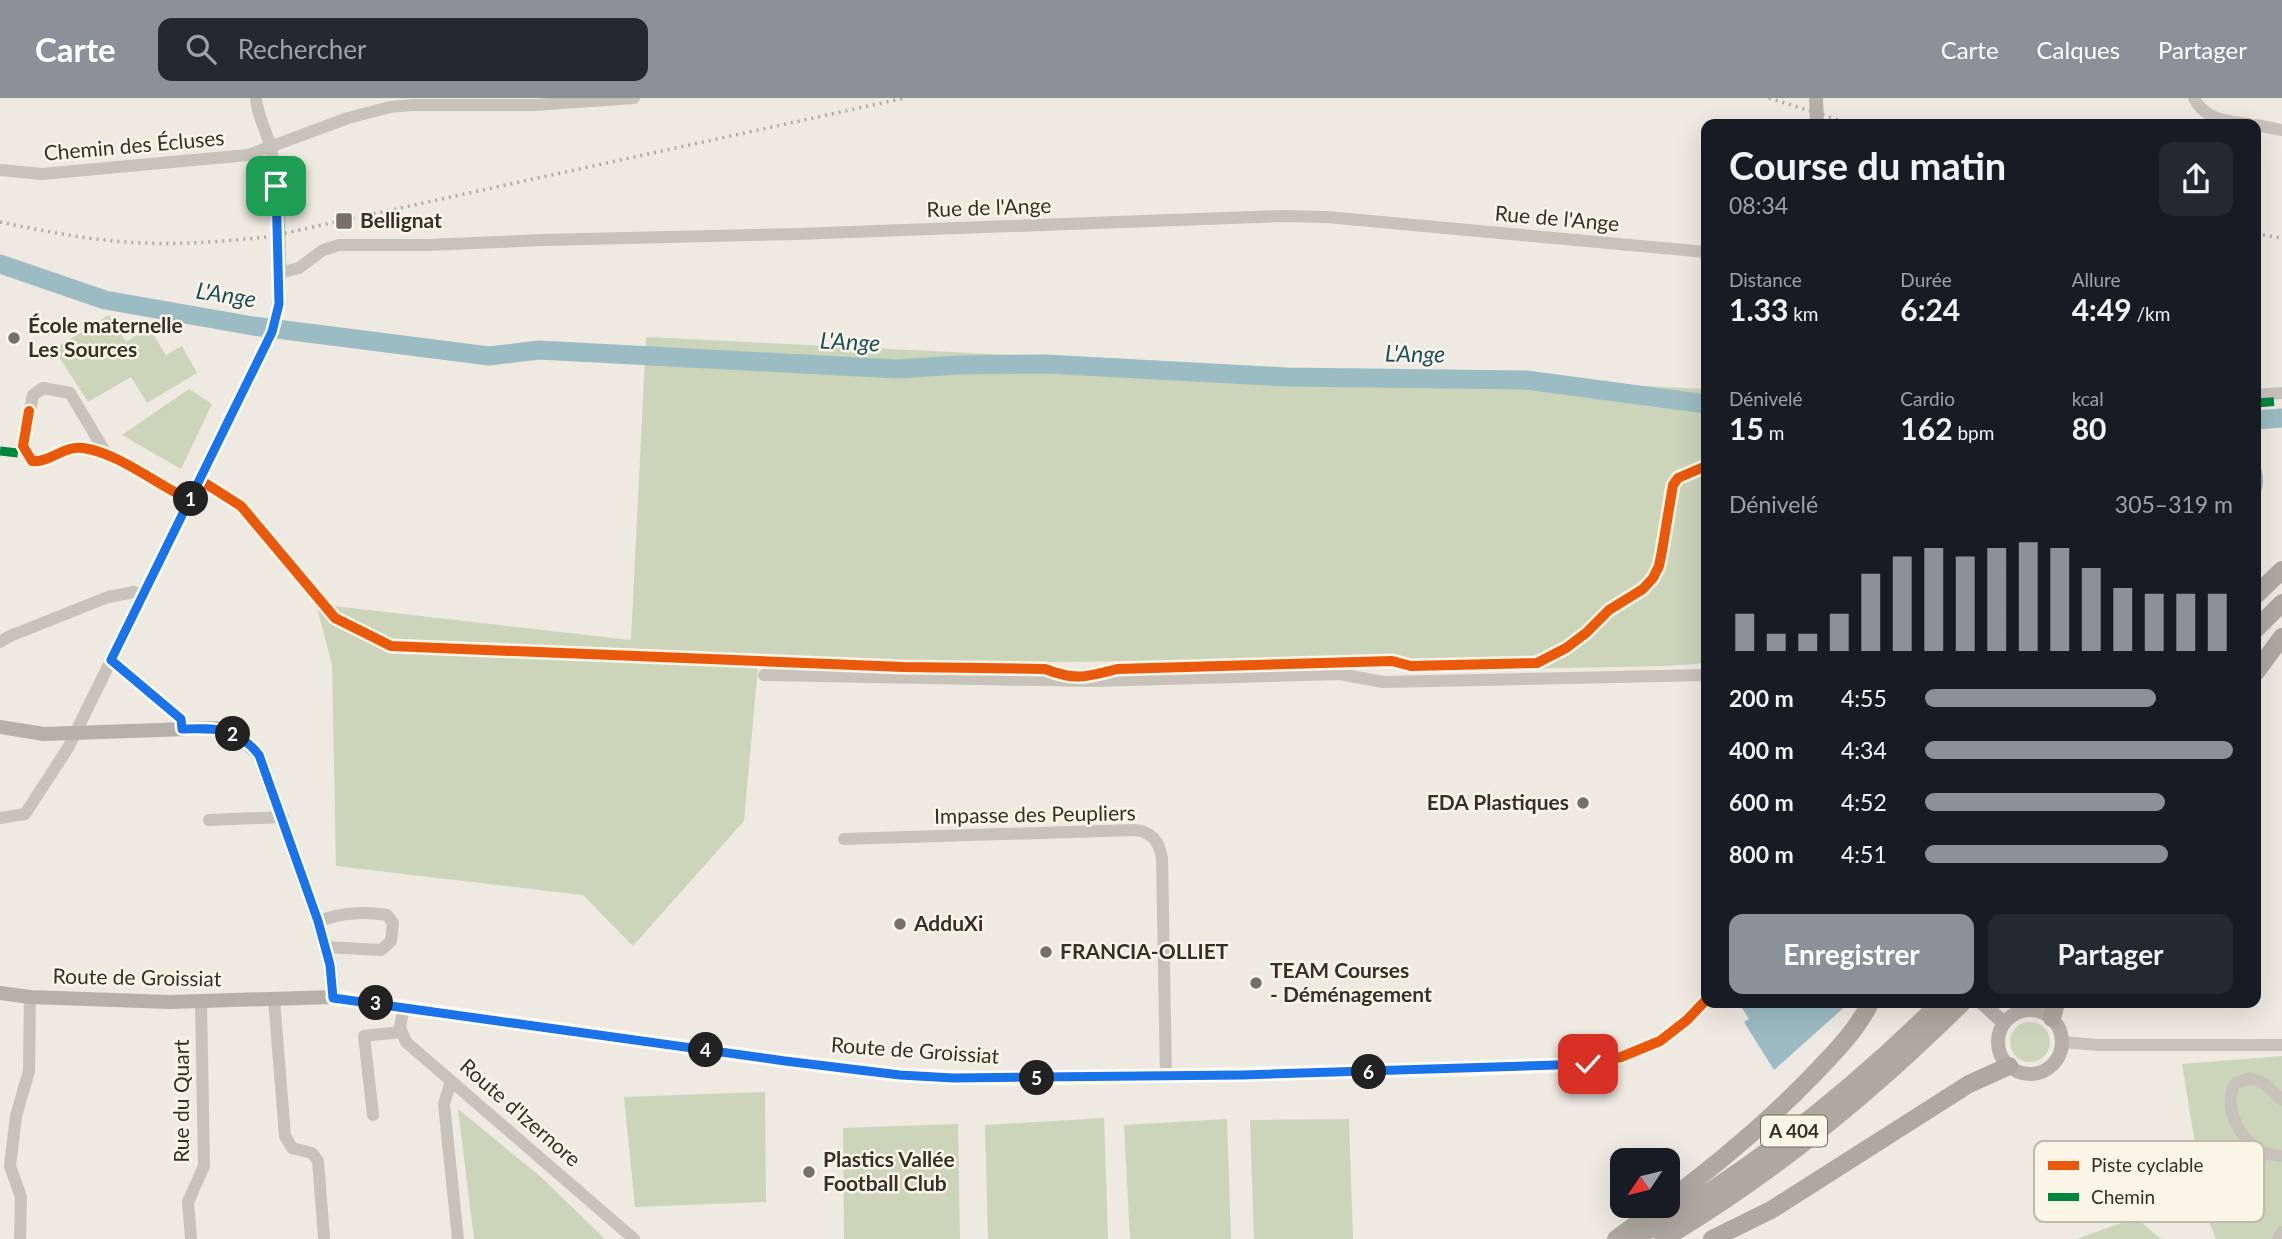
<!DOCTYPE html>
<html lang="fr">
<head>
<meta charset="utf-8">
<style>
  body { margin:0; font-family:Lato,sans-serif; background:#242831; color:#f1f3f6; height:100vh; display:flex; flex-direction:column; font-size:26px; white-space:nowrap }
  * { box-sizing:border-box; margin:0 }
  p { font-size:23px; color:#9ea1a6 }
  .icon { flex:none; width:38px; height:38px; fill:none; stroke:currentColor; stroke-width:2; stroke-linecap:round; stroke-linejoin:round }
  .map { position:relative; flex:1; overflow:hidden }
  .drawer { position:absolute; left:1701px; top:21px; width:560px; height:889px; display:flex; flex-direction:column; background:#171b24; border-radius:14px; box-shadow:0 7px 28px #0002 }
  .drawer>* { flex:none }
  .needle { width:46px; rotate:235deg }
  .tools { position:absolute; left:1610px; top:1050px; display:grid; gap:14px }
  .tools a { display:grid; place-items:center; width:70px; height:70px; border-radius:14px; background:#171b24; box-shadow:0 7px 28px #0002; font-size:35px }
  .pin { position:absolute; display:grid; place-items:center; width:60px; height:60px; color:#fff; margin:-30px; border-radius:14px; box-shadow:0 4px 10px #0006 }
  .km { position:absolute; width:35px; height:35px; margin:-18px; border-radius:50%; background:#222; color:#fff; font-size:19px; line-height:35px; text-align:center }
  .round { display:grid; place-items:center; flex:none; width:74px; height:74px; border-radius:14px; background:#242831 }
  .head { display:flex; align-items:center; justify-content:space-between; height:119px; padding:0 28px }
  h1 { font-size:38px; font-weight:700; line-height:52px }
  .figures { display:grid; grid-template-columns:repeat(3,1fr); gap:10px; height:119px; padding:7px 28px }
  .figures div { display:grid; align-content:center }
  .figures b { font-size:30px; font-weight:700 }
  .figures small { font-size:19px; font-weight:400 }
  .figures p { font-size:19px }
  .chart { height:196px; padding:14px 28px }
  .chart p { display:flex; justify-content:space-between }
  .chart svg { width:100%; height:126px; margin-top:7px; stroke:#8c9099; stroke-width:6 }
  .primary-button { display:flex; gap:14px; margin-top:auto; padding:14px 28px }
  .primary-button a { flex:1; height:80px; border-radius:14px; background:#8c9099; color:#fff; font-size:28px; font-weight:700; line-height:80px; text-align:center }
  .primary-button a+a { background:#242831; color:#f1f3f6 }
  ul { padding:0 28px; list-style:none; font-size:23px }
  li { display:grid; grid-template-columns:112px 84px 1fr; align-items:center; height:52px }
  li i { height:18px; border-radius:9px; background:#8c9099 }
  header { display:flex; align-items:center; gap:42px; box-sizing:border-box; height:98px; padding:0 35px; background:#8c9099; color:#fff }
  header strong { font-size:33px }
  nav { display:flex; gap:38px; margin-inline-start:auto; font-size:24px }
  .search { width:490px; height:63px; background:#242831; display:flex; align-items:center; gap:18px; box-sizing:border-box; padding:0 24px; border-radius:14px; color:#9ea1a6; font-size:26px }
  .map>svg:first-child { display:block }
</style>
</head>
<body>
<header>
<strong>Carte</strong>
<div class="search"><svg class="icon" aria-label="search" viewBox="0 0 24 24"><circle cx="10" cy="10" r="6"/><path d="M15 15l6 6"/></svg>Rechercher</div>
<nav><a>Carte</a><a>Calques</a><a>Partager</a></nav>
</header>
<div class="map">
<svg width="2282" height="1141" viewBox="0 0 2282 1141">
  <rect width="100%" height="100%" fill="#eeeae1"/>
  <!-- green -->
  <g fill="#ccd5ba">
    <path d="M109 217 126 244 149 230 166 257 182 248 197 275 147 305 131 279 88 304 54 251Z"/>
    <path d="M646 239 1706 291V565L1669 568 1402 573 1382 559 758 569 744 723 633 848 583 797 336 768 332 567 316 506 631 542Z"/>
    <path d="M189 291 212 306 181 371 122 337Z"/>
    <circle cx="2030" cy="944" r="20"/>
    <path d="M2282 958V1141H2216L2207 1119 2182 966Z"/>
    <path d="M765 994 766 1104 635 1109 624 999Z"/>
    <path d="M458 1011 541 1079 605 1141H474Z"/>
    <path d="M1104 1020 1108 1141H988L985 1027Z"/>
    <path d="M1227 1021 1231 1141H1130L1124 1027Z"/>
    <path d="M1349 1021 1353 1141H1254L1250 1022Z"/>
    <path d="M958 1026 960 1141H844L843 1030Z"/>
    <path d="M2136 1120 2161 1141H2076Z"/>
  </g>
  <!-- water -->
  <g fill="#9bbcc2">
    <path d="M2256 361C2266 375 2265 390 2256 404Z"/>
    <path d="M1750 905H1849L1774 972 1744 924 1749 921 1742 910Z"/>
  </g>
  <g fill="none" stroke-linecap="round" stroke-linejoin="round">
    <!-- river -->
    <g stroke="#9bbcc2" stroke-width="19">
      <path d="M0 166 105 202 253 228 489 258 539 252 897 271 959 267 1046 266 1286 279 1526 282 1706 306"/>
      <path d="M2256 322 2282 320"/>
    </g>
    <!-- minor -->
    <g stroke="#c7c2ba" stroke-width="12">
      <path d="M2194 0C2205 22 2227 23 2249 26"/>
      <path d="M2256 27 2282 32"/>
      <path d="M0 72 42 76 248 57 348 20 390 9 412 7H535L634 0"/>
      <path d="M279 175 299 170 323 152 339 147H428L543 142 797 136 1282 118 1327 119 1706 154"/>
      <path d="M2256 297 2282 295"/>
      <path d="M107 357 70 295 43 290 33 297 23 348 32 363C50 365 64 347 83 350 119 355 157 387 190 402"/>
      <path d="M0 544 10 538 108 499 134 494 143 498"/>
      <path d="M111 562 181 621 182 631"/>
      <path d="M764 577 1093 583 1340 576 1383 584 1706 577"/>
      <path d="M0 720 25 716 68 650 272 234C285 193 280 94 271 51 267 32 258 22 256 0"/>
      <path d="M209 722 283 719"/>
      <path d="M844 741 1135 732C1152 734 1159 743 1162 760L1166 978"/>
      <path d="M318 823C342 815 362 813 387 817L393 825 391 843 381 852 325 849"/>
      <path d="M274 901 285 1038 292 1050 312 1055 318 1063 324 1139"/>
      <path d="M404 909 400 929 406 944 634 1141"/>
      <path d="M2062 944 2098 947H2282"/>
      <path d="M451 983 444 1006 458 1141"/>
      <path d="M2282 1002 2265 986 2250 980 2236 985C2221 1005 2240 1042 2260 1053 2267 1057 2275 1057 2282 1058"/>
      <path d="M373 1017 364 938 401 934"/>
      <path d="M20 1141 21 1099 10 1068 16 1018 29 973 30 899"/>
      <path d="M191 1141 188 1104 204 1068 201 904"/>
      <path d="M2278 1141 2282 1134"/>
    </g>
    <!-- major -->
    <g stroke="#b6b0a9" stroke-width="14">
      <path d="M0 629 44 636 216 630 242 640 259 657 318 823 330 867 333 899"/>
      <path d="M0 895 30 899 170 904 333 899 785 963 900 977 1008 981 1469 971 1588 966 1621 959 1660 943 1687 922 1706 902"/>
      <path d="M1982 905 2004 925"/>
      <circle cx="2030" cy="944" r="32"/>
    </g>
    <!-- highway -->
    <g stroke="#ada8a0" stroke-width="18">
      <path d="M2256 497 2282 472"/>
      <path d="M2256 531 2282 505"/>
      <path d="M2256 574 2282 539"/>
      <path d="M2052 920 2056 905"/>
      <path d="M1668 1103C1720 1064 1769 1023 1814 976 1835 954 1857 932 1870 905"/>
      <path d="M1616 1141 1661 1108"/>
      <path d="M1633 1141C1745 1077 1848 996 1940 905"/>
      <path d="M1663 1141C1773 1076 1872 994 1962 905"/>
      <path d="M1712 1141 1771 1112 1969 986 2009 968"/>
    </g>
    <!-- rail -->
    <g stroke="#afaaa4" stroke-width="3.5" stroke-dasharray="2 5" stroke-linecap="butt">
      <path d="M1769 0 1851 26"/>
      <path d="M0 124C48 134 95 143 143 145 185 147 226 143 267 139L905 0"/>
      <path d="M2256 136 2282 140"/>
    </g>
    <!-- major-bridge -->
    <path stroke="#b6b0a9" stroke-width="14" d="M1816 0 1817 26"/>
    <!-- quiet -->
    <g stroke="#00873e" stroke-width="9" stroke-dasharray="18 9" stroke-linecap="butt">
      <path d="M2256 305 2282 303"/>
      <path d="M0 353 26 356"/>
    </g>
    <!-- cycleway casing -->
    <g stroke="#fbf5e8" stroke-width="15">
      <g id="cycleway">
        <path d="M29 313 23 348 32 363C50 365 64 347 83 350 119 355 157 387 190 402L200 382 241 408 335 520 391 548 903 569 1045 571C1076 583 1086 579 1117 571L1392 563 1411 568 1537 565 1566 550 1586 535 1609 512 1643 491 1653 480 1659 468 1662 453 1673 387 1678 380 1706 368"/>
        <path d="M333 899 785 963 900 977 1008 981 1469 971 1588 966 1621 959 1660 943 1687 922 1706 902"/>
      </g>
    </g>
    <!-- cycleway -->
    <use href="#cycleway" stroke="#e8590c" stroke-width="10"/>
  </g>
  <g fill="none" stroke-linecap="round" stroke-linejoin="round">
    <!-- route casing -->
    <g stroke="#fff" stroke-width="14">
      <path id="route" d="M276 88 279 206 272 234 111 562 181 621 182 631C215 630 237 629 259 657L318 823 330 867 333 900 785 963 900 977 953 980 1242 977 1588 966"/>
    </g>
    <!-- route -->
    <use href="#route" stroke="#1a73e8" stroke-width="9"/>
  </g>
  <!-- markers -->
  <g fill="#787068" stroke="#fbf5e8" stroke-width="2.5">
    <rect x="335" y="114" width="18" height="18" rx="3.5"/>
    <circle cx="14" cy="240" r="7"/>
    <circle cx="1583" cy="705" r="7"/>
    <circle cx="900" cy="826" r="7"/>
    <circle cx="1046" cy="854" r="7"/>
    <circle cx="1256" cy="885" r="7"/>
    <circle cx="809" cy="1074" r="7"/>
  </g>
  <g text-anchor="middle" stroke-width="5" stroke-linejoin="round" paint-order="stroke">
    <!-- shield labels -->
    <rect fill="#fbf5e8" stroke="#736a61" stroke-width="2" x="1761" y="1017.5" width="66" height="31" rx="5"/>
    <g font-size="19" font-weight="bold" fill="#392f27">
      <text x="1794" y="1040">A 404</text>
    </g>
    <!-- street labels -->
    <g font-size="21" fill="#392f27" stroke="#fbf5e8">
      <text transform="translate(134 48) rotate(-5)" y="7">Chemin des Écluses</text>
      <text transform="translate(989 110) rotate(-2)" y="7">Rue de l'Ange</text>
      <text transform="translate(1557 121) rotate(5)" y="7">Rue de l'Ange</text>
      <text transform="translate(1035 717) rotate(-1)" y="7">Impasse des Peupliers</text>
      <text transform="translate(137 880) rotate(1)" y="7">Route de Groissiat</text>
      <text transform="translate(915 953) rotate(4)" y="7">Route de Groissiat</text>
      <text transform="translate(182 1003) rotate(-90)" y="7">Rue du Quart</text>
      <text transform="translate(520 1015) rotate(41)" y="7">Route d'Izernore</text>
    </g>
    <!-- poi labels -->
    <g font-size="21" font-weight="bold" fill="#392f27" stroke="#fbf5e8" text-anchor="start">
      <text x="360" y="130">Bellignat</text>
      <text x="28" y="235">École maternelle<tspan x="28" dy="24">Les Sources</tspan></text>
      <text x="1569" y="712" text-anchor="end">EDA Plastiques</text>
      <text x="914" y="833">AdduXi</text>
      <text x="1060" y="861">FRANCIA-OLLIET</text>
      <text x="1270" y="880">TEAM Courses<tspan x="1270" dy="24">- Déménagement</tspan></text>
      <text x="823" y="1069">Plastics Vallée<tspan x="823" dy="24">Football Club</tspan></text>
    </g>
    <!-- water labels -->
    <g font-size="23" font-style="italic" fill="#19505e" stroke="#fbf5e8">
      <text transform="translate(226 197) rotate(9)" y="8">L'Ange</text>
      <text transform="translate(850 244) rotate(3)" y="8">L'Ange</text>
      <text transform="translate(1415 256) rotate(1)" y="8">L'Ange</text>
    </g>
  </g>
  <!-- legend -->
  <rect x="2034" y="1043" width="230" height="81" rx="10" fill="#fbf5e8" stroke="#c1baae" stroke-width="2"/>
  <rect x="2048" y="1063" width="31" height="9" fill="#e8590c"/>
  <rect x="2048" y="1095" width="31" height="8" fill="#00873e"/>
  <g font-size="19" fill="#392f27">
    <text x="2091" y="1074">Piste cyclable</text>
    <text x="2091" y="1106">Chemin</text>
  </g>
</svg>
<div class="tools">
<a><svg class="needle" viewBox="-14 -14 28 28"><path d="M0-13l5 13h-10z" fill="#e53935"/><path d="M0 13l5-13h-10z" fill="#9ea1a6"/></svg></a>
</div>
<div class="pin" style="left:276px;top:88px;background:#1e9e55"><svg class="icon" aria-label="arrive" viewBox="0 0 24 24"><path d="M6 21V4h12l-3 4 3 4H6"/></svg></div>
<div class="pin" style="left:1588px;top:966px;background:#d93025"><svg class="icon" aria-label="check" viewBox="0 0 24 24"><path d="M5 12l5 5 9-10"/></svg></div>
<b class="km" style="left:191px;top:401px">1</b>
<b class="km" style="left:233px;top:636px">2</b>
<b class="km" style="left:376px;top:905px">3</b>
<b class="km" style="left:706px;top:952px">4</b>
<b class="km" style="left:1037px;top:980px">5</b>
<b class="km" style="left:1369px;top:974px">6</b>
<section class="drawer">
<div class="head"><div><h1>Course du matin</h1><p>08:34</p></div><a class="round"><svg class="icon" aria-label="share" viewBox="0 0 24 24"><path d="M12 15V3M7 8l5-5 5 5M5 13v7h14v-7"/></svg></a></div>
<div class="figures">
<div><p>Distance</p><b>1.33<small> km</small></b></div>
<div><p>Durée</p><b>6:24</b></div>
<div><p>Allure</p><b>4:49<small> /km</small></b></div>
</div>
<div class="figures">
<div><p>Dénivelé</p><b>15<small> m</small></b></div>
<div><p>Cardio</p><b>162<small> bpm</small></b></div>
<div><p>kcal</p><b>80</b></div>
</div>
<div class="chart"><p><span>Dénivelé</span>305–319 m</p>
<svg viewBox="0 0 160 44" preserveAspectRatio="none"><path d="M5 44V31M15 44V38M25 44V38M35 44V31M45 44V17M55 44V11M65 44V8M75 44V11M85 44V8M95 44V6M105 44V8M115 44V15M125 44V22M135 44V24M145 44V24M155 44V24"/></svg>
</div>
<ul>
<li><b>200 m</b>4:55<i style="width:75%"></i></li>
<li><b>400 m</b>4:34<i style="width:100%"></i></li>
<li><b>600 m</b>4:52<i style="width:78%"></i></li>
<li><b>800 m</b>4:51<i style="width:79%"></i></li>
</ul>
<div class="primary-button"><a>Enregistrer</a><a>Partager</a></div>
</section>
</div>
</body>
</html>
